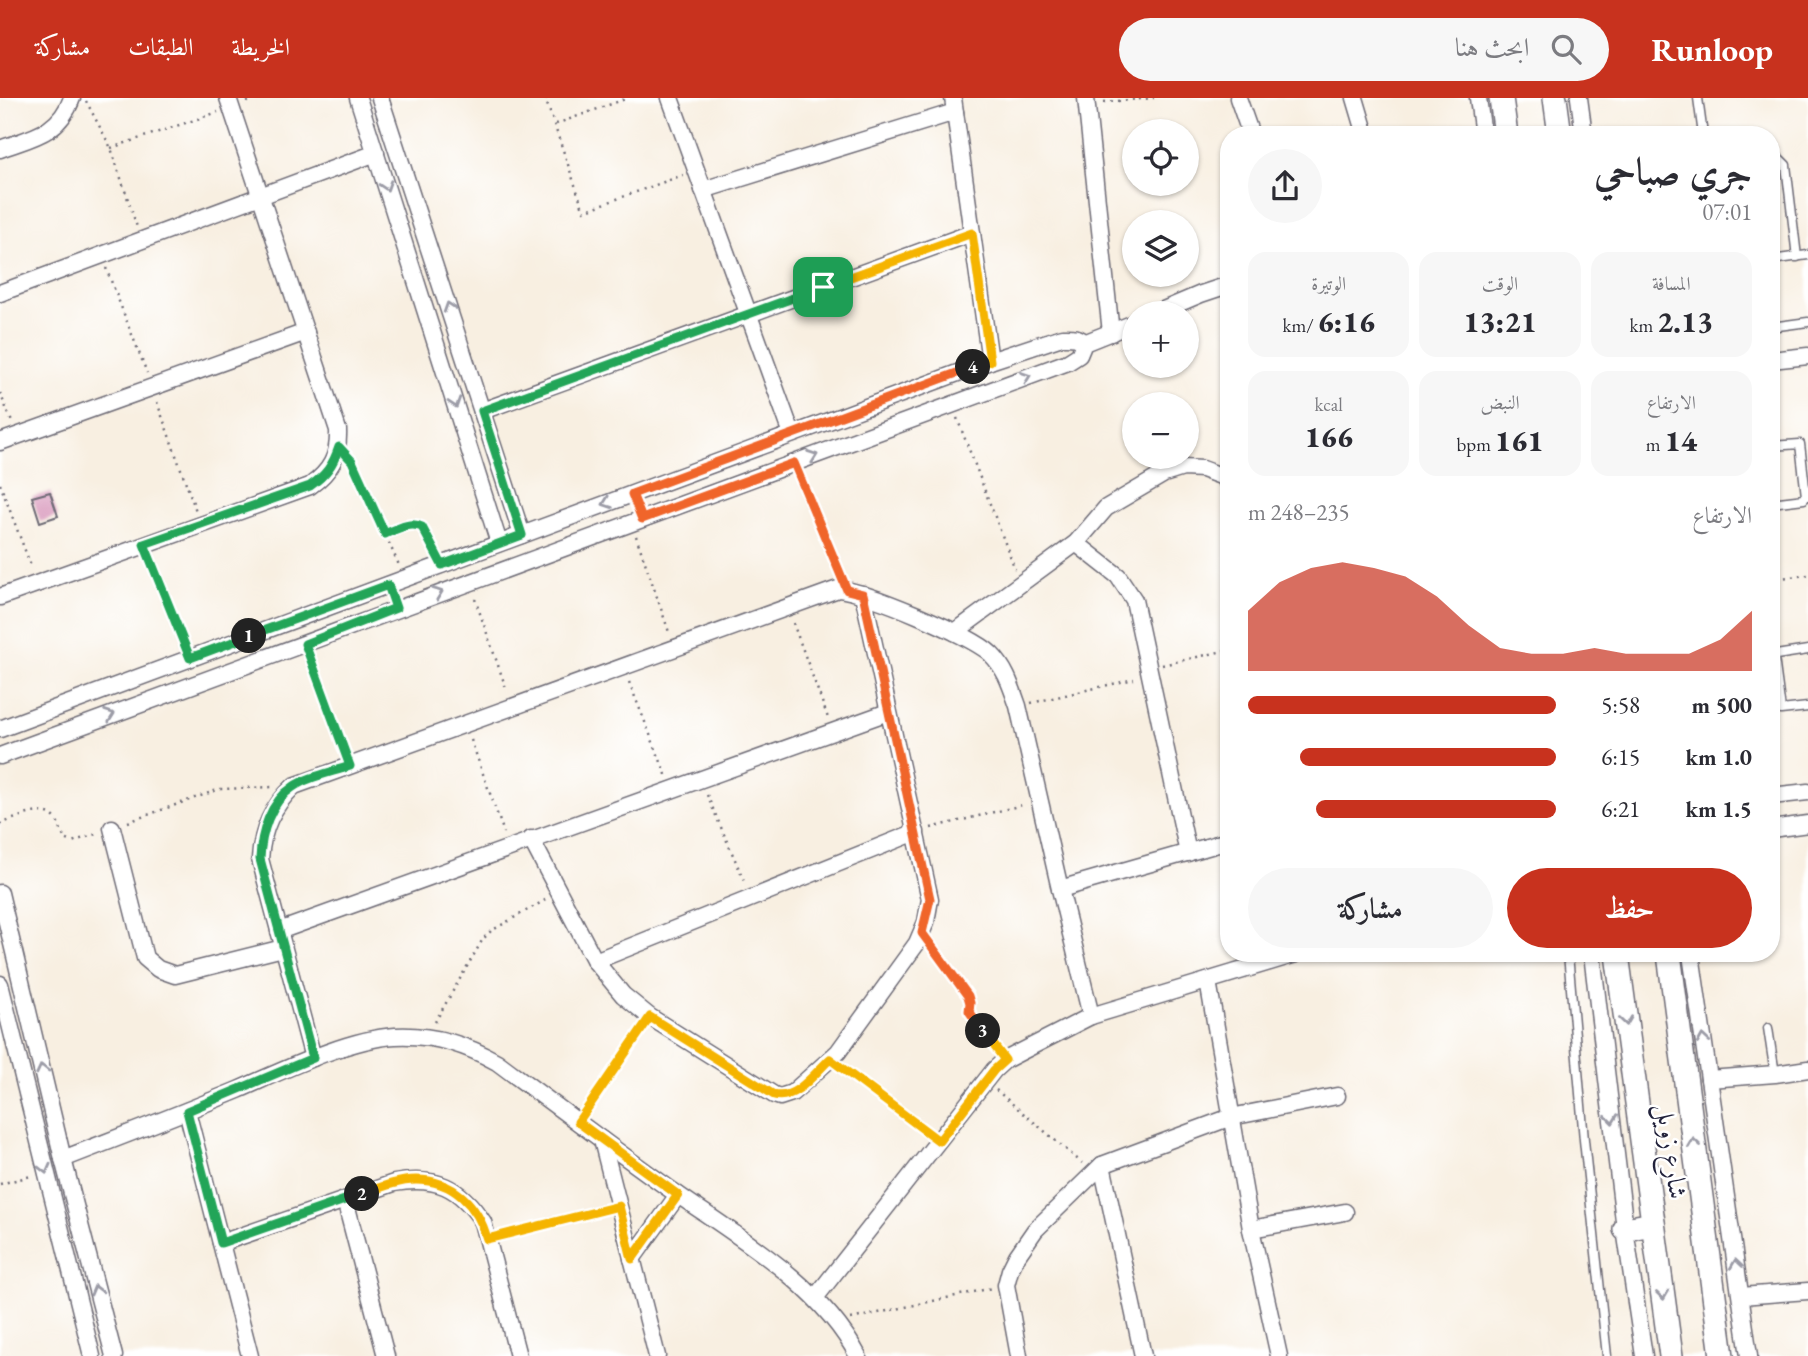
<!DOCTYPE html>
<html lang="ar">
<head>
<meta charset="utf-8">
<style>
  body { margin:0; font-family:"EB Garamond",Amiri,serif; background:#f7f7f7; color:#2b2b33; direction:rtl; height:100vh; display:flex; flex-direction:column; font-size:26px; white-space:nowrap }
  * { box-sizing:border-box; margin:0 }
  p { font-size:23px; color:#7c7c81 }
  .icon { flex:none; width:38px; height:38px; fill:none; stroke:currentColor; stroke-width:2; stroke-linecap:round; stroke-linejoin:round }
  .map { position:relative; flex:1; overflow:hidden; direction:ltr }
  .panel { position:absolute; left:1220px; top:28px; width:560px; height:836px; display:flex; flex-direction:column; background:#fff; border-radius:28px; box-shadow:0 2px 5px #0004; direction:rtl }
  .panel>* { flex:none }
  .fabs { position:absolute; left:1122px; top:21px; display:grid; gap:14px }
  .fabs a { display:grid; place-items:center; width:77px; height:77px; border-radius:50%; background:#fff; box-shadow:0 2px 5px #0004; font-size:35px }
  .pin { position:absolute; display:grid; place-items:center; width:60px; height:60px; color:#fff; margin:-30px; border-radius:14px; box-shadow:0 4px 10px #0006 }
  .km { position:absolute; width:35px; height:35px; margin:-18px; border-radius:50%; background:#222; color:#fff; font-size:19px; line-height:35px; text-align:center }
  .round { display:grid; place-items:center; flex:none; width:74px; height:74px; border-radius:37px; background:#f7f7f7 }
  .overview { display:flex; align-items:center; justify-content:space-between; height:119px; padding:0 28px }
  h1 { font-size:38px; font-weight:800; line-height:52px }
  .metrics { display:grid; grid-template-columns:repeat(3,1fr); gap:10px; height:119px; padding:7px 28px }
  .metrics div { display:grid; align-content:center; border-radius:18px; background:#f7f7f7; text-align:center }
  .metrics b { font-size:30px; font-weight:800 }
  .metrics small { font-size:19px; font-weight:400 }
  .metrics p { font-size:19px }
  .chart { height:196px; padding:14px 28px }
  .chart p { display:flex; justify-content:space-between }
  .chart svg { width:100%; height:126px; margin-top:7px; fill:#c8321e; opacity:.7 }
  .cta { display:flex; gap:14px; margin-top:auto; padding:14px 28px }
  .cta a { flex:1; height:80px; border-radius:42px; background:#c8321e; color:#fff; font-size:28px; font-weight:800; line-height:80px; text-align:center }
  .cta a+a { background:#f7f7f7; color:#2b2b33 }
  ul { padding:0 28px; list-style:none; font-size:23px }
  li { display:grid; grid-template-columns:112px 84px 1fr; align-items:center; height:52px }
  li i { height:18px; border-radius:9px; background:#c8321e }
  header { display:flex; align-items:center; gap:42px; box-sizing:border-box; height:98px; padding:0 35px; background:#c8321e; color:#fff }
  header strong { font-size:33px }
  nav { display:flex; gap:38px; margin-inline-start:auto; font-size:24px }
  .search { width:490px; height:63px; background:#f7f7f7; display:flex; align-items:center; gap:18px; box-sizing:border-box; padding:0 24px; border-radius:38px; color:#7c7c81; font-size:26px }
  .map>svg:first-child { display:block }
</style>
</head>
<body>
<header>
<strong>Runloop</strong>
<div class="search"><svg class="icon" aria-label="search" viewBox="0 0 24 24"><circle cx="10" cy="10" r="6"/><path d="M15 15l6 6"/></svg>ابحث هنا</div>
<nav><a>الخريطة</a><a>الطبقات</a><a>مشاركة</a></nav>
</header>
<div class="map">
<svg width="1808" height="1258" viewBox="0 0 1808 1258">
  <rect width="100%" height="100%" fill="#fff"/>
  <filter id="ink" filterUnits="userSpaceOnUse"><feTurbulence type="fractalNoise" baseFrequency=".0143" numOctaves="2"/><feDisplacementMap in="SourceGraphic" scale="14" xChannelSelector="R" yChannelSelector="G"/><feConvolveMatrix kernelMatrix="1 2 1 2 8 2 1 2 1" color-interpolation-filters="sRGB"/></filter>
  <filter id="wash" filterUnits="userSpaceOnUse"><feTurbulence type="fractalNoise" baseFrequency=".00686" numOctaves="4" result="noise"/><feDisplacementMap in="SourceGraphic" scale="28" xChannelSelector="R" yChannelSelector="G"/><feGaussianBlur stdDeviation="1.57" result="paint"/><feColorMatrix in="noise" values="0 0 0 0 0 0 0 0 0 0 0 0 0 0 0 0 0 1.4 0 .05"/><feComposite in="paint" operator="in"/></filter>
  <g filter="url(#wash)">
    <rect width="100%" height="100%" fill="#f8efe1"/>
    <g id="blocks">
      <!-- building -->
      <path fill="#d794ba" d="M50 394 58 418 40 424 32 399Z"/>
    </g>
  </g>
  <g filter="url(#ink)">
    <use href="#blocks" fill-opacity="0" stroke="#6d6a75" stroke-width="2"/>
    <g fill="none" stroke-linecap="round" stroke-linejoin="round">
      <!-- lane casing -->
      <g stroke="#6d6a75" stroke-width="11">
        <g id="lane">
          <path d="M1698 0 1703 37"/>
          <path d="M1771 61 1779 60 1786 67 1797 159"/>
          <path d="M1771 162 1808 157"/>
          <path d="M1771 229 1808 224"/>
          <path d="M1771 348 1800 346 1806 398 1804 401 1771 405"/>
          <path d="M1808 552 1776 557 1774 560 1781 612 1808 609"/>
          <path d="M1568 856 1584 1042 1607 1258"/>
          <path d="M1768 930 1775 976"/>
        </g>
      </g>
      <!-- street casing -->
      <g stroke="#6d6a75" stroke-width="19">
        <g id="street">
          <path d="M358 0 499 445"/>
          <path d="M380 0 522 437"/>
          <path d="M670 0 792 336"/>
          <path d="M953 0 990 263"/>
          <path d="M1086 0 1111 235"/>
          <path d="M1238 0 1251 37"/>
          <path d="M1355 0 1366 37"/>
          <path d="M1478 0 1483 37"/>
          <path d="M1579 0 1584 37"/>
          <path d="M0 51C33 39 59 36 72 0"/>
          <path d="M703 92 955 14"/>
          <path d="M0 195 376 55"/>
          <path d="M1156 215 1201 196 1228 187"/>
          <path d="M1771 262 1808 258"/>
          <path d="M482 313 972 135"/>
          <path d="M0 344 306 234"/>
          <path d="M1076 445 1118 478 1134 502 1188 755"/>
          <path d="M0 499 310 388C331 373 339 358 338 332L228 0"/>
          <path d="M955 534 1076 445 1106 410 1164 376 1183 370 1202 371 1221 378 1228 384"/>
          <path d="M0 631 990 263 1062 239C1071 239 1079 238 1084 245"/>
          <path d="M0 658 1068 264 1079 257 1084 245 1134 225"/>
          <path d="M1771 698 1808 694"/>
          <path d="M112 730 145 860 158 871 175 877 283 850"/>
          <path d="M1771 731 1808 726"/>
          <path d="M531 741 595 863 623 897 650 919 774 997 780 999 792 995 838 954 917 845 926 824 930 801 863 496"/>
          <path d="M1060 791 1228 743"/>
          <path d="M0 795 63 1061 114 1258"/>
          <path d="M279 833 888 614"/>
          <path d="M1592 856 1625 1131 1644 1258"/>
          <path d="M1691 856 1749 1258"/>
          <path d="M595 863 916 734"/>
          <path d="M1208 883 1251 1131 1279 1258"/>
          <path d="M0 886 92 1258"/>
          <path d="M313 960 260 761C262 731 272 709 294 688L838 491C866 493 971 537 991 556 1006 571 1011 588 1018 608L1060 791 1091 918"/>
          <path d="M1709 981 1775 976 1808 971"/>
          <path d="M187 1013 250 1258"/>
          <path d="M602 1042 657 1258"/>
          <path d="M63 1061C122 1038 180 1016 238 992 282 973 347 941 395 938 432 936 465 946 497 964 552 1005 608 1047 664 1087 731 1135 819 1183 858 1258"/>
          <path d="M1102 1067 1143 1258"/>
          <path d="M345 1102 386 1258"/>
          <path d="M1251 1131 1345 1114"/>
          <path d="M221 1145 394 1085C436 1078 459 1088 483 1124L518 1258"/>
          <path d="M632 1161 678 1097"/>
          <path d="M1741 1198 1808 1193"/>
          <path d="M815 1200 994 972 1005 962 1091 918 1296 856"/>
          <path d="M1019 1258 1006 1187 1010 1172 1017 1158 1035 1132 1102 1067 1231 1019 1337 998"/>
        </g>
      </g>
      <!-- secondary casing -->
      <g stroke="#6d6a75" stroke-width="26">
        <g id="secondary">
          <path d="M1501 0 1506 37"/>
          <path d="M1555 0 1560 37"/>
          <path d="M1617 856 1671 1258"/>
          <path d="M1669 856 1722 1258"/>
          <path d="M1625 1131 1653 1126"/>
        </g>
      </g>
      <!-- path -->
      <g stroke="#6d6a75" stroke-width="2.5" stroke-dasharray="2 5" stroke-linecap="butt">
        <path d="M545 0 584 113 683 77"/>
        <path d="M86 3 111 50 137 129"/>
        <path d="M247 4 259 0"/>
        <path d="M1104 4 1154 0"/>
        <path d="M556 26 628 0"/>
        <path d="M111 50 218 14"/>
        <path d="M106 170 147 275"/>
        <path d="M0 295 12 324"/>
        <path d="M157 304 196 413"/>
        <path d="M957 320 1015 471"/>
        <path d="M351 362 399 467"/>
        <path d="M800 378 840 475"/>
        <path d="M0 386 32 471"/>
        <path d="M385 436 416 426 426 434 435 452"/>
        <path d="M636 438 669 534"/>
        <path d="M150 462 184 547"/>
        <path d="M1771 481 1808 477"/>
        <path d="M475 501 507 593"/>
        <path d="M793 525 828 620"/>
        <path d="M309 559 345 654"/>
        <path d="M1162 567 1228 552"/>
        <path d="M629 584 667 679"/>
        <path d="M1031 605 1134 581"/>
        <path d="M471 642 504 735"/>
        <path d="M707 697 746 787"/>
        <path d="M128 724 220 691 273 689"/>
        <path d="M0 726C15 721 43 706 55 720 60 726 61 735 65 741L72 744 99 735"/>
        <path d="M931 730 1026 706"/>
        <path d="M933 849 968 898 969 913 997 951"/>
        <path d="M435 924 483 841 491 833 547 801"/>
        <path d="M841 969 925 1033"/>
        <path d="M996 992 1082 1065"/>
        <path d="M587 1011 642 930"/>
        <path d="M0 1086 31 1078"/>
        <path d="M503 1137 605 1111"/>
        <path d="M851 1221 992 1190"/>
      </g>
      <!-- lane -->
      <use href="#lane" stroke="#fff" stroke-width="8"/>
      <!-- street -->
      <use href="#street" stroke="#fff" stroke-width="16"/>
      <!-- secondary -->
      <use href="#secondary" stroke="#fff" stroke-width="23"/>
    </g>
    <!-- one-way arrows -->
    <defs><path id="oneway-chevron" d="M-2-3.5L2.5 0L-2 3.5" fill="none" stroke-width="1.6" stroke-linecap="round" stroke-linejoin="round" transform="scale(1.75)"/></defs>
    <g stroke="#9c9ca7">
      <use href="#oneway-chevron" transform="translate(386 88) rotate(72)"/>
      <use href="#oneway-chevron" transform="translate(449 209) rotate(-108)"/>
      <use href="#oneway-chevron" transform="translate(1026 279) rotate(-20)"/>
      <use href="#oneway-chevron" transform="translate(455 305) rotate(72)"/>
      <use href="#oneway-chevron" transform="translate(813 358) rotate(-20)"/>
      <use href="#oneway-chevron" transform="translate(607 405) rotate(160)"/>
      <use href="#oneway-chevron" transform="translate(438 495) rotate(-20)"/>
      <use href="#oneway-chevron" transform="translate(110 617) rotate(-20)"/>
      <use href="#oneway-chevron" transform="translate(1626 923) rotate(82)"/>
      <use href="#oneway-chevron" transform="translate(1703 941) rotate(-99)"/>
      <use href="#oneway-chevron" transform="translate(42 971) rotate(-103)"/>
      <use href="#oneway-chevron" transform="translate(1612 1021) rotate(83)"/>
      <use href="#oneway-chevron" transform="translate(1694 1045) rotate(-98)"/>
      <use href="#oneway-chevron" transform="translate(45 1071) rotate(76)"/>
      <use href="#oneway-chevron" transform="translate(1736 1166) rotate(-98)"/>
      <use href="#oneway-chevron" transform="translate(96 1192) rotate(-105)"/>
      <use href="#oneway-chevron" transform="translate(1663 1197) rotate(82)"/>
    </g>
  </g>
  <g fill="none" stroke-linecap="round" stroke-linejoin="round" filter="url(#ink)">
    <!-- split-1 casing -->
    <g stroke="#fff" stroke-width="14">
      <path id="split-1" d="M249 538 190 560 144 446 310 388C326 377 333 367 339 349L352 363 385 436C397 431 410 423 422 429L442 467 522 437 482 313 823 189"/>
    </g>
    <!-- split-2 casing -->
    <g stroke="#fff" stroke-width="14">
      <path id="split-2" d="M249 538 388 487 396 510 305 546 350 668C333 674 307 679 293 689 270 704 261 735 260 761L313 960 187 1013 221 1145 362 1096"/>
    </g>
    <!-- split-3 casing -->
    <g stroke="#fff" stroke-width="14">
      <path id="split-3" d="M362 1096C379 1090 398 1082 416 1082 453 1082 478 1107 487 1141L619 1108 632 1161 678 1097 578 1024 650 919 774 997C795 1003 816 974 830 961L939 1043 994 972 1005 962 983 933"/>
    </g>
    <!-- split-4 casing -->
    <g stroke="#fff" stroke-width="14">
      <path id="split-4" d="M973 269 632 396 642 421 794 365 847 492 863 496 930 801 922 835 968 898 970 905 969 913 983 933"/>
    </g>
    <!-- split-5 casing -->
    <g stroke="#fff" stroke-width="14">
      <path id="split-5" d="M823 189 972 135 990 263 973 269"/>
    </g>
    <!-- split-1 -->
    <use href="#split-1" stroke="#22a559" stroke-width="9"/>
    <!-- split-2 -->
    <use href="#split-2" stroke="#22a559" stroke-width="9"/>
    <!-- split-3 -->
    <use href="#split-3" stroke="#f5b400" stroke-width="9"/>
    <!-- split-4 -->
    <use href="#split-4" stroke="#f0652b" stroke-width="9"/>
    <!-- split-5 -->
    <use href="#split-5" stroke="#f5b400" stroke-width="9"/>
  </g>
  <g text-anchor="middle" stroke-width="5" stroke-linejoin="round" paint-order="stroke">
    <!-- street labels -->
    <g font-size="26" fill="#22223b" stroke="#fff">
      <text transform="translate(1672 1053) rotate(82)" y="9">شارع زويل</text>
    </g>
  </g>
</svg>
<div class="fabs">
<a><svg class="icon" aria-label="locate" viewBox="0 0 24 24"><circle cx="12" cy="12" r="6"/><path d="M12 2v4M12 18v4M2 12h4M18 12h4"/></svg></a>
<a><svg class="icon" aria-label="layers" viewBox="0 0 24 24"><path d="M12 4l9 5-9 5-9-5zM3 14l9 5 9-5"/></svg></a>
<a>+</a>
<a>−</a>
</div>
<div class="pin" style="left:823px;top:189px;background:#1e9e55"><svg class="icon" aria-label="arrive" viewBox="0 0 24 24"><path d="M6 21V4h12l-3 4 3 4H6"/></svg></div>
<b class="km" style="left:249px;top:538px">1</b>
<b class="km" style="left:362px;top:1096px">2</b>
<b class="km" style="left:983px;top:933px">3</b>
<b class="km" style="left:973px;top:269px">4</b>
<section class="panel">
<div class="overview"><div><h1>جري صباحي</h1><p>07:01</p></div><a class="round"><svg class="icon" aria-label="share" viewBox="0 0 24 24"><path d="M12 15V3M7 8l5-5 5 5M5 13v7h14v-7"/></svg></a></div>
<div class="metrics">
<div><p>المسافة</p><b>2.13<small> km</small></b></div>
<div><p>الوقت</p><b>13:21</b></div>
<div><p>الوتيرة</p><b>6:16<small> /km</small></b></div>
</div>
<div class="metrics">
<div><p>الارتفاع</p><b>14<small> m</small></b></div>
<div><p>النبض</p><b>161<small> bpm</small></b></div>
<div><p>kcal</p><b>166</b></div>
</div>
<div class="chart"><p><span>الارتفاع</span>235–248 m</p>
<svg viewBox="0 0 160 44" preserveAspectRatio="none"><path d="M0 44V23L10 13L20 8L30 6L40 8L50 11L60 18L70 28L80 36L90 38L100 38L110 36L120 38L130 38L140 38L150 33L160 23V44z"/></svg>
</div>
<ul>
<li><b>500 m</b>5:58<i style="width:100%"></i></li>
<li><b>1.0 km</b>6:15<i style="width:83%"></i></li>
<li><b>1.5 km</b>6:21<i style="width:78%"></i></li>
</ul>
<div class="cta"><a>حفظ</a><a>مشاركة</a></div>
</section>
</div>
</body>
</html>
